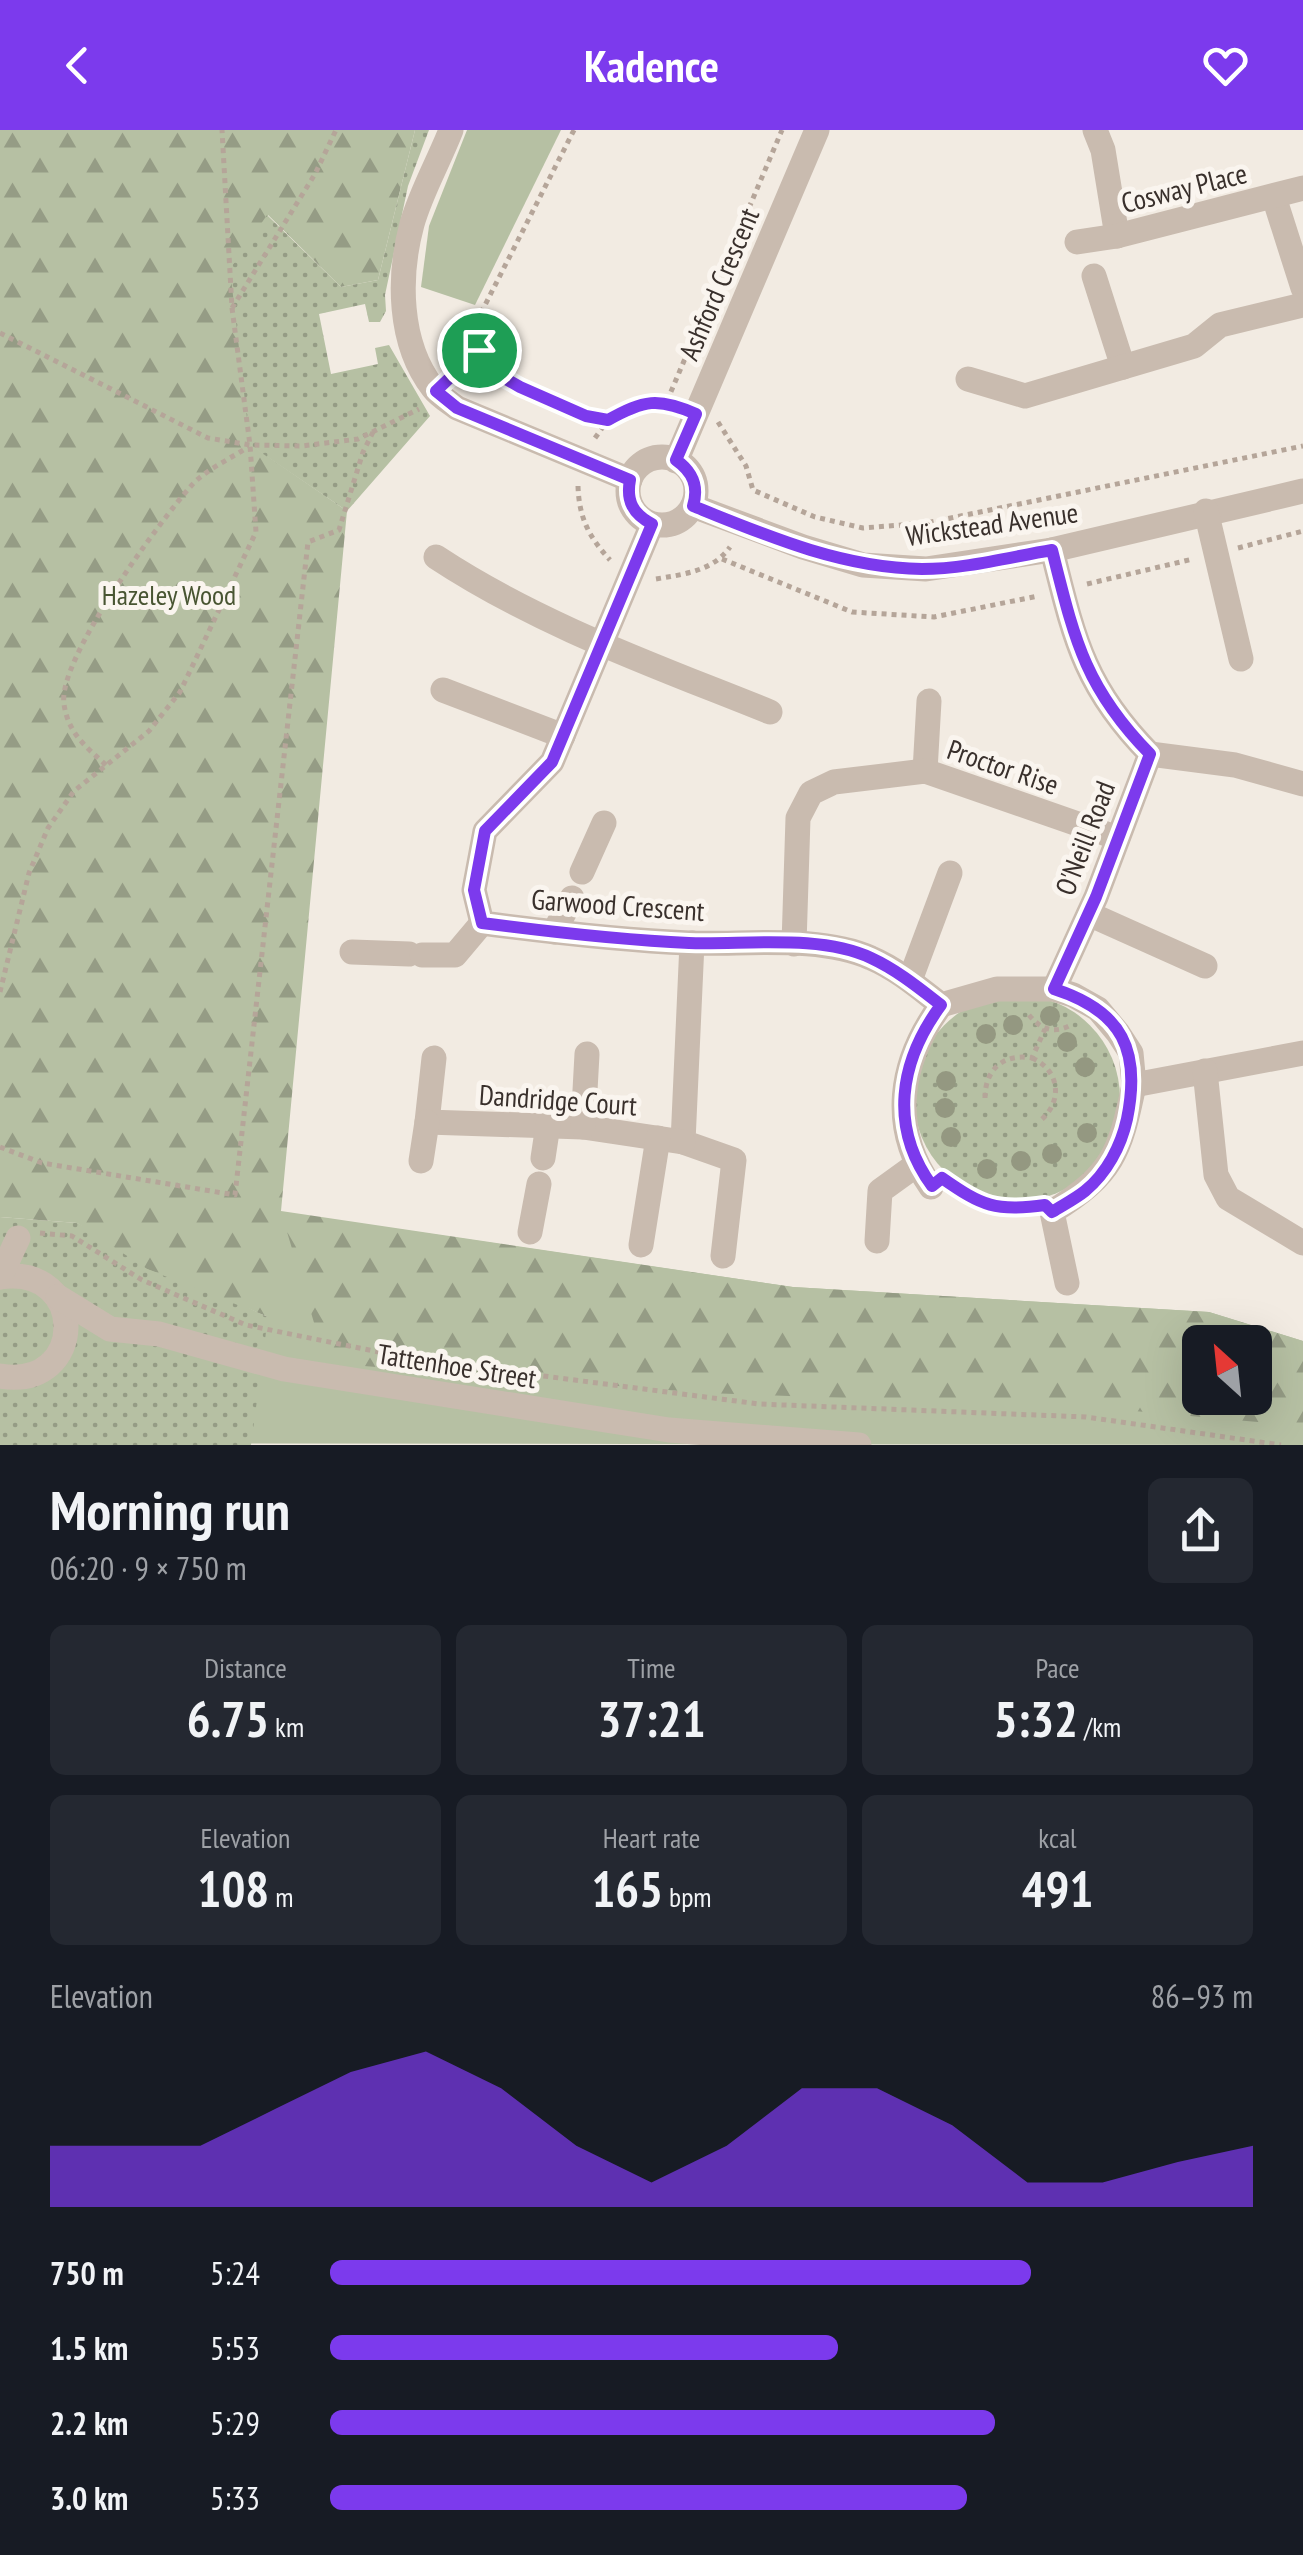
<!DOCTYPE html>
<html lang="en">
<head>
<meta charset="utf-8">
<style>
  body { margin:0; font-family:"PT Sans Narrow",sans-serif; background:#242831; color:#f1f3f6; height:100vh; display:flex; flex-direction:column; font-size:38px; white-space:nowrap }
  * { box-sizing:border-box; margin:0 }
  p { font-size:32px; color:#9ea1a6 }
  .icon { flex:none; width:55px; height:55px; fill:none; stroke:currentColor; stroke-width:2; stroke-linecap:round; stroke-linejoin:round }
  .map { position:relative; height:1315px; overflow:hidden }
  .side { display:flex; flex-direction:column; background:#171b24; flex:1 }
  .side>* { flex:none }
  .needle { width:65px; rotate:333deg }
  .fabs { position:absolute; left:1182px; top:1195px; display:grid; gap:20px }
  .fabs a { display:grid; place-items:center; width:90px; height:90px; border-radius:15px; background:#171b24; box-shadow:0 10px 40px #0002; font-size:50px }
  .pin { position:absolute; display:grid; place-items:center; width:85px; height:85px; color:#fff; margin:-42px; border:5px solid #fff; border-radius:50%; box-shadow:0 2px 10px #0007 }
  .round { display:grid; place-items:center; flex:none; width:105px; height:105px; border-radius:15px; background:#242831 }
  .summary { display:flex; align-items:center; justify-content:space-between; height:170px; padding:0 50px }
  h1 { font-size:55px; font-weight:800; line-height:75px }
  .metrics { display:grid; grid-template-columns:repeat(3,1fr); gap:15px; height:170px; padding:10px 50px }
  .metrics div { display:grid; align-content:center; border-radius:15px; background:#242831; text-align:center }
  .metrics b { font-size:50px; font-weight:800 }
  .metrics small { font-size:28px; font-weight:400 }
  .metrics p { font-size:28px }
  .chart { height:280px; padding:20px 50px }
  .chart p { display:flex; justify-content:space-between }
  .chart svg { width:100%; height:180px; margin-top:10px; fill:#7c3aed; opacity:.7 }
  ul { padding:0 50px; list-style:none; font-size:32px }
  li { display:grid; grid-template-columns:160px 120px 1fr; align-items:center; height:75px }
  li i { height:25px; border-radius:12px; background:#7c3aed }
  header { display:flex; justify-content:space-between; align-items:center; height:130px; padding:0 50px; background:#7c3aed; color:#fff; font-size:45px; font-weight:800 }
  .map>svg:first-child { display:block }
</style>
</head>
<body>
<header><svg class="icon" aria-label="back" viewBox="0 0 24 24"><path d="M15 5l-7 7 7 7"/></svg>Kadence<svg class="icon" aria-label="heart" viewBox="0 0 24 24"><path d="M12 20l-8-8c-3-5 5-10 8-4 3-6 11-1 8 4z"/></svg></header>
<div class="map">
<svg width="1303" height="1315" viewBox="0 0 1303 1315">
  <defs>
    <pattern id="forest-firs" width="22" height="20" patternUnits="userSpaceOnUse" patternTransform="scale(2.5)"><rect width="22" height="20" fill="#b6c0a3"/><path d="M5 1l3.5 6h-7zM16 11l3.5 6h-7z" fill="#959c85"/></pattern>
    <pattern id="park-dots" width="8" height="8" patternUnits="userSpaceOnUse" patternTransform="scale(2.5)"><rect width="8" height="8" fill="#b6c0a3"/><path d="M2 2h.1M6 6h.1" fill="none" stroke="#959c85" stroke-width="1.8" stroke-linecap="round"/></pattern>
  </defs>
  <rect width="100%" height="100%" fill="#f2ebe2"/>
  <!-- green -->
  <g fill="#b6c0a3" fill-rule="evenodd">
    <path d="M467 0H561L475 175 421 157 429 96Z"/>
    <path d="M281 1082 793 1157 1209 1182 1303 1211V1315L0 1313V1087L77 1093 267 1187ZM1200 1212H1255V1268H1200Z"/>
  </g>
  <!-- forest -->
  <path fill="url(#forest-firs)" fill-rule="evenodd" d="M0 0H415L378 150 341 157 268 85 251 315 347 381 281 1081 793 1157 1209 1182 1303 1211V1296L1089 1277 706 1263 326 1233 282 1085 268 1187 198 1157 147 1139 77 1093 0 1087ZM1200 1212H1255V1268H1200Z"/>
  <!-- park -->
  <g fill="url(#park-dots)">
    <path d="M415 0H429L408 56 385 165 386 181 380 192H369L365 174 319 184 331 244 378 234 375 218 389 215 430 286 347 381 250 315 230 139 267 85 341 157 378 150Z"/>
    <circle cx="1017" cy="968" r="103"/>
    <path d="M0 1092 77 1093 147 1139 268 1187 251 1315H0Z"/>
  </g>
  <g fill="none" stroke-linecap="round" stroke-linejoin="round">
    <!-- path -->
    <g stroke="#b5a599" stroke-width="5" stroke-dasharray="5 5" stroke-linecap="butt">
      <path d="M574 0 483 179 479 220 492 241 520 257 586 286 608 290C627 280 654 265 676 275"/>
      <path d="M232 178 315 44 336 0"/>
      <path d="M0 203 208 308 250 315 302 316 358 309 419 279"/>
      <path d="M455 243 479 220"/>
      <path d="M667 271 782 0"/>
      <path d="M718 292 746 336 753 360 815 387 863 398 926 393 1303 316"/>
      <path d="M595 308 608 290"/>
      <path d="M578 356C579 388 589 407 610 430"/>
      <path d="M1238 418 1303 401"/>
      <path d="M722 429 852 482 934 487 1038 466"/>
      <path d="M656 449C685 444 713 441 730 417"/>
      <path d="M1087 454 1193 429"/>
      <path d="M106 635C86 617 68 603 64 574 57 530 160 391 191 356 205 340 230 329 248 317"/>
      <path d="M0 862 29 743 48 698 74 661 149 601 180 562 256 402 250 315 232 178 222 0"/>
      <path d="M1029 885C1041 900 1055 904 1071 895"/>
      <path d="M1032 928C1060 940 1063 971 1041 990"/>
      <path d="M985 968C985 939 1004 923 1032 928L1045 899"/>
      <path d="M0 1017 42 1033 235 1065 308 412 339 400 363 322 373 302"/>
      <path d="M957 1059C978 1073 1002 1081 1027 1078"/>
      <path d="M40 1103 72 1106 142 1150 246 1195 413 1229 759 1274 1086 1287 1281 1315"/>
    </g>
    <!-- minor -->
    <g stroke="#c9bbaf" stroke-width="25">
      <path d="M451 0C439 31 421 62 412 94 398 146 398 213 433 258 439 266 449 272 457 278L630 350"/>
      <path d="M1095 0 1103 20 1117 106"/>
      <path d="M1274 67 1303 158"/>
      <path d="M1077 112 1117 106 1303 58"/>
      <path d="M1094 146 1123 237"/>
      <path d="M968 249 1025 266 1194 216 1220 195 1303 175"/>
      <circle cx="662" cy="361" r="34"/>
      <path d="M676 331 817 0"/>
      <path d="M693 376 803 417 863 435 926 439 1052 420 1303 361"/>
      <path d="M1206 381 1241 529"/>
      <path d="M652 394 552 632 485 701 474 760 482 793C551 802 619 810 689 813 745 815 820 805 871 828 897 839 919 858 941 875L997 859H1054L1073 865 1098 879 1118 903 1131 923 1134 955 1303 923"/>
      <path d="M1052 420C1074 508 1084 557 1150 624L1096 767 1054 859"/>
      <path d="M436 427C539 495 656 536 770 582"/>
      <path d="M443 560 563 606"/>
      <path d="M1150 624 1235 635 1303 654"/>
      <path d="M925 641 929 571"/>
      <path d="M582 742 604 693"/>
      <path d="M1089 784 1205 836"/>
      <path d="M554 802 572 768"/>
      <path d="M692 813 683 1012 734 1030 723 1126"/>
      <path d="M794 814 798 688 811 663 834 652 925 641 1118 708"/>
      <path d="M352 822 409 824"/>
      <path d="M422 825H455L482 793"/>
      <path d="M910 850 950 743"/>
      <path d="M434 928 427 992 583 997 683 1012"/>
      <path d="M1205 941 1216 1045 1228 1068 1303 1113"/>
      <path d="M583 997 587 924"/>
      <path d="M543 1028 548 995"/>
      <path d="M421 1031 427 992"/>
      <path d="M931 1057C889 997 899 932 941 875"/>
      <path d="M530 1102 539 1054"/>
      <path d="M877 1111 880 1061 916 1035"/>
      <path d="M641 1115 658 1008"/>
      <path d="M0 1147C89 1134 87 1261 0 1246"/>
      <path d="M0 1147 18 1108"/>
      <path d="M1067 1153 1052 1082C1113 1044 1120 1023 1134 955"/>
      <path d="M58 1167 110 1199 159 1204 284 1239 669 1300 859 1315"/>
    </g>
  </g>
  <!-- trees -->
  <g fill="#949881">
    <circle cx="1050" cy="886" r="10"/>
    <circle cx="1013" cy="895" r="10"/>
    <circle cx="986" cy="904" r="10"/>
    <circle cx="1067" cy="912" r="10"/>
    <circle cx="1085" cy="937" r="10"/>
    <circle cx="946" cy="951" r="10"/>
    <circle cx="945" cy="978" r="10"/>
    <circle cx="1087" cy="1003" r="10"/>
    <circle cx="951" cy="1007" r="10"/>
    <circle cx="1052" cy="1024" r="10"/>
    <circle cx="1021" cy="1031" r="10"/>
    <circle cx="987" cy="1039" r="10"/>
  </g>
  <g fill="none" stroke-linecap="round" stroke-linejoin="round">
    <!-- route casing -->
    <g stroke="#fff" stroke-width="20">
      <path id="route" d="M479 220 492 241 520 257 586 286 608 290C644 270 658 267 696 284L676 330C693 342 699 356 693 376 767 406 842 438 922 439 965 439 1010 427 1052 420 1074 507 1084 557 1150 624L1096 767 1054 859C1123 881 1141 921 1127 989 1121 1016 1107 1043 1085 1061 1075 1069 1063 1075 1052 1082L1045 1075C996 1082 982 1076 942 1048L932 1056C889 997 899 932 941 875 919 858 897 840 871 828 819 804 745 815 689 813 619 810 551 802 482 793L474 760 485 701 552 632 652 394C633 384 626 371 630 350L457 278 436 261Z"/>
    </g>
    <!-- route -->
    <use href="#route" stroke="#7c3aed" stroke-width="12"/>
  </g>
  <g text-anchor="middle" stroke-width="10" stroke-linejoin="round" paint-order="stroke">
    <!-- street labels -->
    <g font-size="28" fill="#39302c" stroke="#faf5ef">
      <text transform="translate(1184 58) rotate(-14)" y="10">Cosway Place</text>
      <text transform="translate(719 154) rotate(-67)" y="10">Ashford Crescent</text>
      <text transform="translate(992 394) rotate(-8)" y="10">Wickstead Avenue</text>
      <text transform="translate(1003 637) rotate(19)" y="10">Proctor Rise</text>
      <text transform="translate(1085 708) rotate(-69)" y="10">O'Neill Road</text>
      <text transform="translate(618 775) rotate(4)" y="10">Garwood Crescent</text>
      <text transform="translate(558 970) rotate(4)" y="10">Dandridge Court</text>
      <text transform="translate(457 1236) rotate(9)" y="10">Tattenhoe Street</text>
    </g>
    <!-- park labels -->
    <g font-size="28" fill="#485532" stroke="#faf5ef">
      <text x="169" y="475">Hazeley Wood</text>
    </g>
  </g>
</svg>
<div class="fabs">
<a><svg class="needle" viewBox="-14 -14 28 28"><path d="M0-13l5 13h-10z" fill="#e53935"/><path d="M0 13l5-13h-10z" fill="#9ea1a6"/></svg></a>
</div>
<div class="pin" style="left:479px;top:220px;background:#1e9e55"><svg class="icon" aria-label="arrive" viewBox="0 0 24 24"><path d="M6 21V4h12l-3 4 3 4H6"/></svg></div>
</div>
<section class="side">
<div class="summary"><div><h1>Morning run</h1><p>06:20 · 9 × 750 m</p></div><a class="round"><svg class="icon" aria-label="share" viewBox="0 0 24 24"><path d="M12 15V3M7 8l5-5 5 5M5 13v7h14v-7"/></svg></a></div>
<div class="metrics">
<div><p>Distance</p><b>6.75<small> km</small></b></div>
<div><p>Time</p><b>37:21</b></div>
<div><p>Pace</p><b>5:32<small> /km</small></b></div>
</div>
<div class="metrics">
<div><p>Elevation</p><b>108<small> m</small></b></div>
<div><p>Heart rate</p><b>165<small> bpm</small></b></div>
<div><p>kcal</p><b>491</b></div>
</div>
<div class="chart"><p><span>Elevation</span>86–93 m</p>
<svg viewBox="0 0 160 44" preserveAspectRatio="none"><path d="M0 44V29L10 29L20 29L30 20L40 11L50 6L60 15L70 29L80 38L90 29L100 15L110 15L120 24L130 38L140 38L150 33L160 29V44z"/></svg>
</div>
<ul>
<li><b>750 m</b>5:24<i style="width:76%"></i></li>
<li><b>1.5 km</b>5:53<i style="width:55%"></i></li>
<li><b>2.2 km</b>5:29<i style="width:72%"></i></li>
<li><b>3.0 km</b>5:33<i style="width:69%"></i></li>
</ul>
</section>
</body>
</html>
